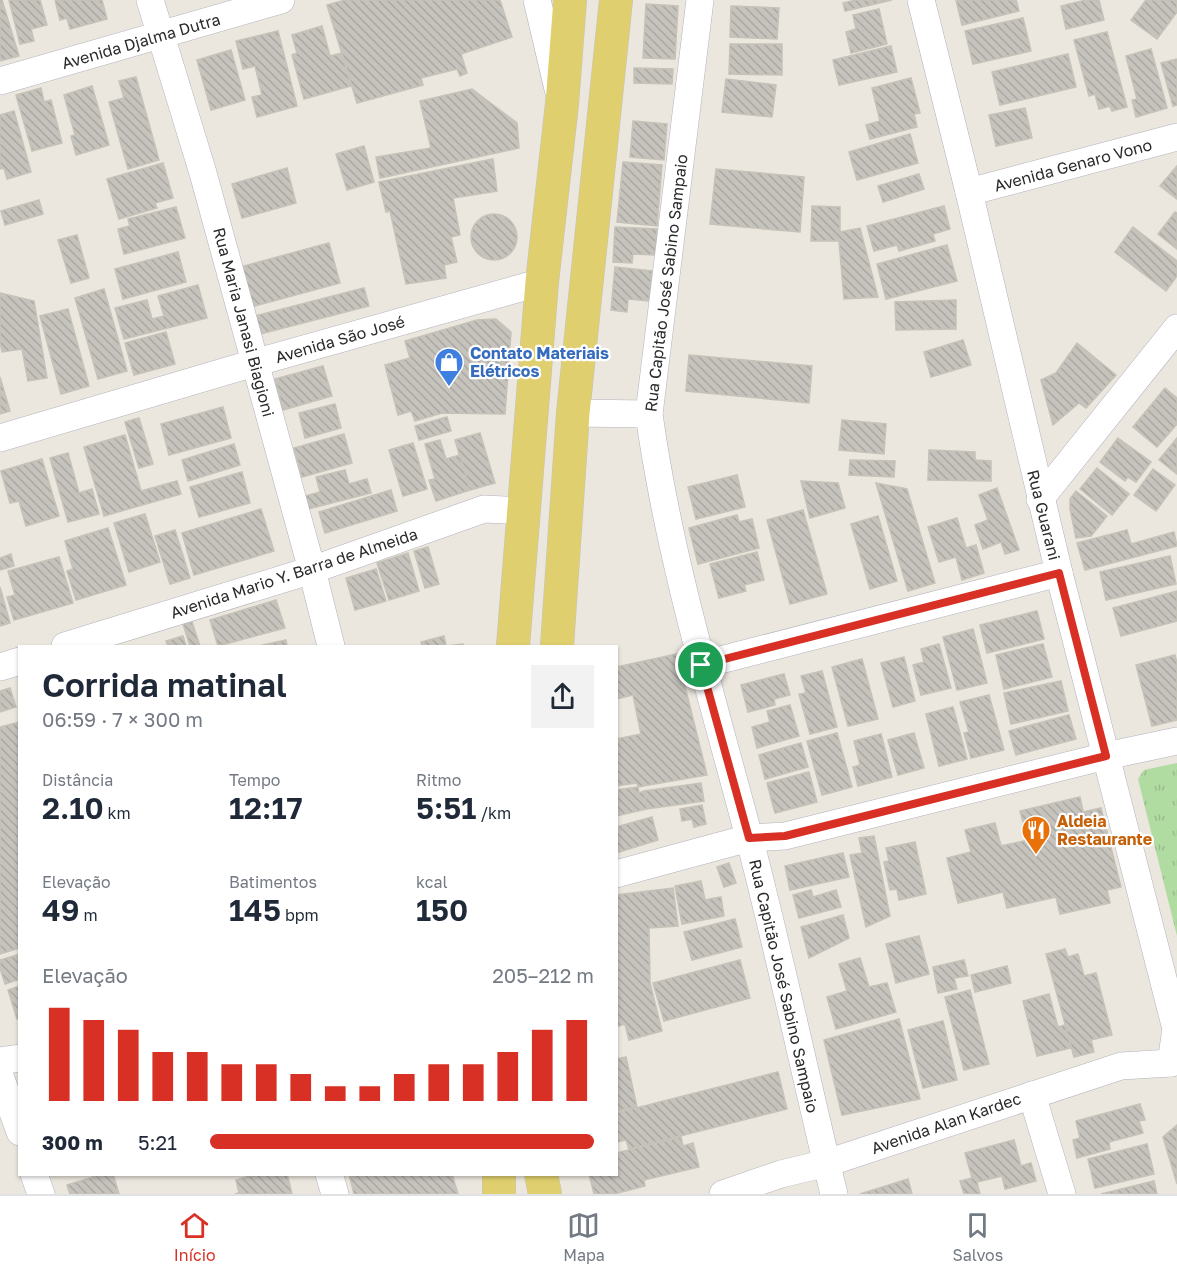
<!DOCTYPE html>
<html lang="pt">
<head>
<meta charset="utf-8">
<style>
  body { margin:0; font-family:"Golos Text",sans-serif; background:#f2f2f3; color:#1f2937; height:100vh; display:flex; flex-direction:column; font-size:22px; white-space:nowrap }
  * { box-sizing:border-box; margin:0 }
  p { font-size:20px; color:#747a83 }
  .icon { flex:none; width:33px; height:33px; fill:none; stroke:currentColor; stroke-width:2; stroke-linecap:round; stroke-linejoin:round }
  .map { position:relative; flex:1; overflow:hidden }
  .details { position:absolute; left:18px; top:645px; width:600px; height:531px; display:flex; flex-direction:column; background:#fff; border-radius:0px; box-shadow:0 2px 4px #0004 }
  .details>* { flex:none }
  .pin { position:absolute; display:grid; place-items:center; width:51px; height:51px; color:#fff; margin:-26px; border:3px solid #fff; border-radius:50%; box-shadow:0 2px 6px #0007 }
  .round { display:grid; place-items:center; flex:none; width:63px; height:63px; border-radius:0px; background:#f2f2f3 }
  .headline { display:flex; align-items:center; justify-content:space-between; height:102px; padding:0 24px }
  h1 { font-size:33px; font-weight:600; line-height:45px }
  .metrics { display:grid; grid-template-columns:repeat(3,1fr); gap:9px; height:102px; padding:6px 24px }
  .metrics div { display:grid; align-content:center }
  .metrics b { font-size:30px; font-weight:600 }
  .metrics small { font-size:16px; font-weight:400 }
  .metrics p { font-size:16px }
  .chart { height:168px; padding:12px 24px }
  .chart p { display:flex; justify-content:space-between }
  .chart svg { width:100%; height:108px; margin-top:6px; stroke:#d93025; stroke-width:6 }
  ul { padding:0 24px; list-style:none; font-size:20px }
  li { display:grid; grid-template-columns:96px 72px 1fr; align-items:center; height:45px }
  li i { height:15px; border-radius:8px; background:#d93025 }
  .dock { display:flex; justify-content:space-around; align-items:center; height:84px; border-top:2px solid #e0e1e3; background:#fff; font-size:16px; color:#747a83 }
  .dock a { display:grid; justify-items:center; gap:3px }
  .dock .on { color:#d93025 }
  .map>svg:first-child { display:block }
</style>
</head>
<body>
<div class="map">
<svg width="1177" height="1194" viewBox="0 0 1177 1194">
  <defs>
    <pattern id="grass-tufts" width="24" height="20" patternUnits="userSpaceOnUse" patternTransform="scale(1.5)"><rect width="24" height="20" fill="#b0dba1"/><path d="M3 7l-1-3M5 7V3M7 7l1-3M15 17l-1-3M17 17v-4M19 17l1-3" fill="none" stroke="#98bc8b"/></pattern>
    <pattern id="building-back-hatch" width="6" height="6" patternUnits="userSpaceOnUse" patternTransform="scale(1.5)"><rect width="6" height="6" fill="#c6c3bd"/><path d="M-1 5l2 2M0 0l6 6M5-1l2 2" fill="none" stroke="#aaa8a3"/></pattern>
  </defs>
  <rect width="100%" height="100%" fill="#ebe6de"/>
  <!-- grass -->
  <path fill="url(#grass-tufts)" d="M1177 763V936L1138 779 1144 770Z"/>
  <!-- building -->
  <g fill="url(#building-back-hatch)" stroke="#c6c2b8" stroke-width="1.5">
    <path d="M0 0H2L19 56 0 61Z"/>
    <path d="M9 0H40L47 25 31 29 34 41 20 44Z"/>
    <path d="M55 0H102L107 19 70 29 67 18 60 20Z"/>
    <path d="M345 0H500L512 37 461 54 467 73 460 76 457 69 421 78 423 85 357 103 327 5Z"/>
    <path d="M856 0H892L845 11 843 3Z"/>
    <path d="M956 0H1016L1019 11 962 25Z"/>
    <path d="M1086 0H1099L1104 20 1066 29 1061 6Z"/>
    <path d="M1146 0H1177V12L1157 39 1131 20Z"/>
    <path d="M646 4 678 6 675 59 643 58Z"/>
    <path d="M731 6 779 8 777 39 730 37Z"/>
    <path d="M879 9 887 44 851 53 846 32 856 29 853 15Z"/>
    <path d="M1023 18 1031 51 973 64 965 31Z"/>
    <path d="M322 26 330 56 342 53 351 86 304 99 292 55 297 53 292 35Z"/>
    <path d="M278 31 297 106 257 117 252 97 262 95 255 66 243 69 236 41Z"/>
    <path d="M1107 32 1127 107 1112 111 1110 106 1099 109 1095 94 1089 96 1074 40Z"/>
    <path d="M730 44H782V75L729 74Z"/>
    <path d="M891 46 897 72 839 85 833 60Z"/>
    <path d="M1151 49 1167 108 1136 117 1132 100 1137 99 1126 56Z"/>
    <path d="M231 50 245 100 211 110 197 60Z"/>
    <path d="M1068 54 1076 87 1000 105 992 72Z"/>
    <path d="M1177 59V105L1173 106 1161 63Z"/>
    <path d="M634 68 673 69 672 84 634 83Z"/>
    <path d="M136 77 159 160 128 169 109 102 124 98 119 81Z"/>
    <path d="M911 78 920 113 914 114 917 127 870 139 866 125 880 121 872 88Z"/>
    <path d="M726 79 776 85 772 117 722 112Z"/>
    <path d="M92 86 109 145 76 155 71 136 75 135 64 95Z"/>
    <path d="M41 88 44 102 51 100 62 143 32 151 16 95Z"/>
    <path d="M472 89 517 123 519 148 380 178 376 157 431 148 420 101Z"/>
    <path d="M1025 108 1032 138 996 146 989 115Z"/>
    <path d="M14 111 31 172 7 179 4 168 0 169V115Z"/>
    <path d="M633 121 667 124 664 160 630 157Z"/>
    <path d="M910 134 918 163 857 180 849 152Z"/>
    <path d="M364 146 374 182 347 190 336 154Z"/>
    <path d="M493 159 497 191 453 198 460 235 451 237 457 262 444 265 446 278 406 284 390 211 386 212 379 182Z"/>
    <path d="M623 162 662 165 657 226 617 222Z"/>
    <path d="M163 163 173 198 155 203 157 208 119 219 107 179Z"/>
    <path d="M1177 166V199L1160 186Z"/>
    <path d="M287 168 296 203 242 218 232 184Z"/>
    <path d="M716 169 804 177 800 232 710 224Z"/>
    <path d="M919 174 924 189 883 202 878 186Z"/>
    <path d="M39 200 43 214 5 225 1 211Z"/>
    <path d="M812 206 840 207V232L860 228 878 297 844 299 839 241H811Z"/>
    <path d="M944 206 950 229 933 234 935 241 899 251 897 245 874 251 867 226Z"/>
    <path d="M176 207 185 238 124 254 118 229 130 226 128 219Z"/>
    <path d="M1175 212 1177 213V249L1158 234Z"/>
    <circle cx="494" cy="237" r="23"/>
    <path d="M615 227 657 229 655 255 633 254 632 263 613 262Z"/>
    <path d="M1133 227 1177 261V276L1166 291 1115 252Z"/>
    <path d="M77 235 89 278 71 283 58 240Z"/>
    <path d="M329 243 340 283 251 307 240 267Z"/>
    <path d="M947 245 957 281 886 299 877 264Z"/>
    <path d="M178 252 186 282 123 299 115 269Z"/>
    <path d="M615 267 652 271 649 301 628 299 627 312 611 310Z"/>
    <path d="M198 285 207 318 124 339 115 308 147 300 152 319 164 316 158 296Z"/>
    <path d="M364 288 369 306 260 334 255 316Z"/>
    <path d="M104 289 127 371 98 379 75 298Z"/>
    <path d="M0 293 34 301 47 378 28 381 22 349 2 352 0 342Z"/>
    <path d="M956 300V329L896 330 895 302Z"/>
    <path d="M68 309 89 386 61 394 40 316Z"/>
    <path d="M496 319 511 332 505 414 442 413 415 421 411 411 398 415 385 365 410 358 405 341 477 320Z"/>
    <path d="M166 332 175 364 134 375 125 343Z"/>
    <path d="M963 340 971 365 931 377 924 352Z"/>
    <path d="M1077 343 1116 375 1086 408 1079 403 1053 425 1041 380 1056 373Z"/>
    <path d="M689 355 812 366 809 403 686 391Z"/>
    <path d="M323 366 332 396 283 410 275 379Z"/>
    <path d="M0 377 10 411 0 414Z"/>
    <path d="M1165 388 1177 398V424L1157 447 1133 427Z"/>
    <path d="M335 404 341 428 305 438 299 413Z"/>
    <path d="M223 407 231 438 169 455 161 424Z"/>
    <path d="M447 417 451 431 419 440 415 426Z"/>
    <path d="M139 418 153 464 139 468 125 422Z"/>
    <path d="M842 420 886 424 884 454 839 450Z"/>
    <path d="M480 433 495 483 470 490 455 440Z"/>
    <path d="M344 434 352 463 302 477 294 448Z"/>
    <path d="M125 435 141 491 177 481 181 494 104 516 84 447Z"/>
    <path d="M1118 438 1151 462 1136 482 1128 477 1125 481 1100 462Z"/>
    <path d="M1177 438V474L1159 460Z"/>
    <path d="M440 440 446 459 460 455 470 490 436 501 429 480 435 479 425 444Z"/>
    <path d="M413 443 427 489 403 496 389 450Z"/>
    <path d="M234 444 240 465 188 481 182 460Z"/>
    <path d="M929 450 975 452V460L991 461V481L928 480Z"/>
    <path d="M68 453 79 493 92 489 99 514 68 522 50 458Z"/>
    <path d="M42 459 59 516 26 526 19 501 10 503 1 471Z"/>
    <path d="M850 460 895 461 894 477 849 475Z"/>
    <path d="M1097 468 1129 494 1112 515 1080 489Z"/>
    <path d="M1153 469 1175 485 1156 511 1134 495Z"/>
    <path d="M345 470 349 484 367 479 371 493 308 509 305 496 320 492 316 477Z"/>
    <path d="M242 472 250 503 199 517 190 487Z"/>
    <path d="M737 475 745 507 696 519 688 487Z"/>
    <path d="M801 481 838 483 845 508 810 518Z"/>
    <path d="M876 483 907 489 935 583 908 591Z"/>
    <path d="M997 488 1019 550 1005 554 1001 542 983 549 975 525 988 520 979 495Z"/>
    <path d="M391 490 397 511 325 533 319 512Z"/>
    <path d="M1076 491 1107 516 1091 536 1076 538 1070 509V499Z"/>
    <path d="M261 509 274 551 194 575 182 533Z"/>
    <path d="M803 510 827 594 790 604 767 520Z"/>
    <path d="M145 514 160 562 129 572 114 523Z"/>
    <path d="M737 515 739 522 752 519 759 548 698 564 689 528Z"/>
    <path d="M878 516 897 581 870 589 851 524Z"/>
    <path d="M957 518 966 548 976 545 984 573 962 580 956 557 939 562 928 527Z"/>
    <path d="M108 528 126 585 76 600 67 571 73 569 65 541Z"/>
    <path d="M175 530 190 578 170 584 155 536Z"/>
    <path d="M1127 530 1131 544 1174 532 1177 546 1085 570 1077 543Z"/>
    <path d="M428 547 439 584 425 588 414 551Z"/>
    <path d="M757 552 764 580 744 585 746 591 719 598 710 564Z"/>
    <path d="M408 553 419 591 389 600 377 563Z"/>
    <path d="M11 554 14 566 0 570V558Z"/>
    <path d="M1170 556 1176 584 1106 600 1100 572Z"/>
    <path d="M59 557 73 603 14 620 7 597 15 595 8 571Z"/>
    <path d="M376 569 386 601 355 610 346 578Z"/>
    <path d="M0 587 10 623 0 626Z"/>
    <path d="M1177 591V621L1121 636 1113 608Z"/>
    <path d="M276 600 285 628 218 646 210 620Z"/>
    <path d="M1037 611 1044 639 987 653 980 625Z"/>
    <path d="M192 622 200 646H190L183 624Z"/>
    <path d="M973 629 987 683 957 690 943 637Z"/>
    <path d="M183 636 186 646H168L166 641Z"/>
    <path d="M444 636 446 646 463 644V646H422L421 642Z"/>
    <path d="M286 640 287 646H259Z"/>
    <path d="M939 644 951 688 921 695 913 665 924 662 921 649Z"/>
    <path d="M1043 644 1052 677 1004 689 996 655Z"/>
    <path d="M677 654 707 775 638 787 637 783 616 786V739L641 734 633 695 616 699V667Z"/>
    <path d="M1175 655 1177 663V720L1152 726 1136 665Z"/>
    <path d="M904 657 915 701 893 707 881 663Z"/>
    <path d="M862 659 878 719 848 726 832 667Z"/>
    <path d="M822 671 837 727 810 734 799 694 806 693 801 676Z"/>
    <path d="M784 674 790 695 774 699 775 705 748 712 741 685Z"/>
    <path d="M1061 681 1068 711 1011 724 1004 693Z"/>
    <path d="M10 688 16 707 0 712V691Z"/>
    <path d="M989 695 1004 750 971 758 964 733 969 732 960 702Z"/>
    <path d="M790 705 799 736 757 748 752 727 770 722 767 711Z"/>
    <path d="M953 707 967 759 939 766 926 714Z"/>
    <path d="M1069 715 1076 739 1016 755 1009 731Z"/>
    <path d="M20 722V948L0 954V727Z"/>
    <path d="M837 733 852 787 822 795 807 741Z"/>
    <path d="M914 733 924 768 898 775 888 740Z"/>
    <path d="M881 734 892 777 858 786 853 767 860 765 854 741Z"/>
    <path d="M801 743 808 767 765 779 759 755Z"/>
    <path d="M809 772 817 802 775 813 767 783Z"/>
    <path d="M701 783 704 801 647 809 644 791Z"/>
    <path d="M638 787 639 793 644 791 647 809 616 816V790Z"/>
    <path d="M1080 797 1083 812 1101 808 1121 887 1107 890 1110 903 1060 914 1056 897 1007 908 1003 892 958 903 947 858 971 852 965 830 995 823 1001 846 1028 840 1020 811Z"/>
    <path d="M702 805 706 824 694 827 692 819 682 821 680 809Z"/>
    <path d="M652 817 658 840 616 853V827Z"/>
    <path d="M874 836 890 916 866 927 850 855 862 853 859 838Z"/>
    <path d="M915 842 926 894 899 900 897 889 890 890 884 862 889 861 886 848Z"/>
    <path d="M843 853 849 877 790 890 785 866Z"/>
    <path d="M729 863 736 883 724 887 717 867Z"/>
    <path d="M701 881 705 900 721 897 724 916 682 924 675 886Z"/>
    <path d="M673 888 678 926 649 928 650 983 662 1031 629 1040 625 1024 616 1027V895Z"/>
    <path d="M811 890 813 897 836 890 841 907 799 918 793 895Z"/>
    <path d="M843 915 849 938 809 958 801 927Z"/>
    <path d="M735 919 742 947 692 960 684 932Z"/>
    <path d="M919 936 929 974 896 983 886 944Z"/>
    <path d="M1065 949 1068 957 1078 954 1084 976 1096 973 1112 1035 1091 1040 1094 1052 1074 1057 1046 954Z"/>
    <path d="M20 954V979L5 984 0 968V960Z"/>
    <path d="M860 958 869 987 887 983 896 1012 836 1029 827 997 847 991 839 964Z"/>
    <path d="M740 960 750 998 664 1021 653 983Z"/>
    <path d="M964 960 968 976 954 978 957 989 938 993 933 967Z"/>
    <path d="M1007 966 1011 983 975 992 971 975Z"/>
    <path d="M20 986V1018L17 1019 8 990Z"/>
    <path d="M970 990 989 1064 964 1070 945 997Z"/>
    <path d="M1049 994 1058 1027 1065 1025 1071 1048 1037 1056 1023 1001Z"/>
    <path d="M899 1019 920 1099 842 1115 824 1040Z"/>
    <path d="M943 1021 957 1080 923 1088 908 1030Z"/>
    <path d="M626 1057 637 1107 616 1111V1059Z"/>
    <path d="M778 1072 787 1109 629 1149 626 1140 616 1142V1113Z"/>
    <path d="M1140 1104 1145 1120 1139 1121 1143 1133 1109 1142 1110 1149 1077 1158 1073 1140 1080 1138 1076 1121Z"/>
    <path d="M1177 1125V1184L1163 1137Z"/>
    <path d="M681 1137 683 1146 693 1143 699 1167 644 1180 645 1186 614 1194H594L589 1174H616V1153Z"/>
    <path d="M1014 1140 1021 1166 1031 1163 1036 1181 1005 1189 1002 1176 977 1182 980 1194H964L960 1181 972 1178 965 1153Z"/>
    <path d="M1147 1144 1154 1174 1095 1188 1088 1159Z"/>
    <path d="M103 1174H113L119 1194H70L67 1185Z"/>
    <path d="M257 1174H287L292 1194H235L239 1193 236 1180Z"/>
    <path d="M349 1174H452L458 1194H354Z"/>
    <path d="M908 1179 912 1194H860Z"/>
    <path d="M1154 1181 1157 1194H1101Z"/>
  </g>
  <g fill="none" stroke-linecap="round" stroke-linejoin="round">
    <!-- minor casing -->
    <g stroke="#b2b3bc" stroke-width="28">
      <g id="minor">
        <path d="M150 0 203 173 312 570 331 646"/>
        <path d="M537 0 558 89"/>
        <path d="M700 0 649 414C669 558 712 697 749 837 780 955 805 1075 834 1194"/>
        <path d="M921 0 969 192 1059 573 1176 1029 1171 1063"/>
        <path d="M0 81 281 0"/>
        <path d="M969 192 1177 137"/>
        <path d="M573 413 649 414"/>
        <path d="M0 438 254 363 542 282"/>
        <path d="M1040 499 1177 328"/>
        <path d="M65 646 312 570 484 509 524 511"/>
        <path d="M701 665 1059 573"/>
        <path d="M0 667 20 661"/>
        <path d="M616 874 749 838 785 836 1106 756 1177 741"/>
        <path d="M0 1061 20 1058"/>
        <path d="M0 1076 20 1132"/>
        <path d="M1032 1095 1062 1194"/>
        <path d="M34 1174 41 1194"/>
        <path d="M329 1174 335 1194"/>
        <path d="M723 1194 781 1174 827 1163 1121 1066 1171 1063"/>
      </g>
    </g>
    <!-- major casing -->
    <g stroke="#c3c3c3" stroke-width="34">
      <g id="major">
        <path d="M513 646 542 282 562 104 570 0"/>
        <path d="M557 646 573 413 616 0"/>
        <path d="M499 1174V1194"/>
        <path d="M541 1174 545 1194"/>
      </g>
    </g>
    <!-- minor -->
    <use href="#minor" stroke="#fff" stroke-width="27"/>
    <!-- major -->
    <use href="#major" stroke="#e0cf6e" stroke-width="33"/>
  </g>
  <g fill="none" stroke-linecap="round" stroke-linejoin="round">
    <!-- route casing -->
    <g stroke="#fff" stroke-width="12">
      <path id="route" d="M1059 573 1106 756 785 836 749 838 701 665Z"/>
    </g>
    <!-- route -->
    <use href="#route" stroke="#d93025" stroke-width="8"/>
  </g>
  <!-- icons -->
  <defs>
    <g id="shop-pin" transform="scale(1.5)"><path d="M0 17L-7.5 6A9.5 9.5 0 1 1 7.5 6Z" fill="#3f7fe0" stroke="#fff"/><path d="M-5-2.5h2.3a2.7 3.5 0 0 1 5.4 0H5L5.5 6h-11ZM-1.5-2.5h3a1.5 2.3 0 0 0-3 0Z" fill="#fff"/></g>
    <g id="restaurant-pin" transform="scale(1.5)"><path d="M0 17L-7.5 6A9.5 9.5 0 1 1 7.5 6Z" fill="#e8710a" stroke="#fff"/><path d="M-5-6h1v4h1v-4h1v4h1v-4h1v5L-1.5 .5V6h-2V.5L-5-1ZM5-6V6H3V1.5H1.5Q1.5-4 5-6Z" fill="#fff"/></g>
  </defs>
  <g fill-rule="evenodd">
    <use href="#shop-pin" x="449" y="362"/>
    <use href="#restaurant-pin" x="1036" y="830"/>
  </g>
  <g text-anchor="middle" stroke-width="4.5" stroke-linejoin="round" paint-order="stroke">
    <!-- street labels -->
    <g font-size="16" fill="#2a2a2a" stroke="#fff">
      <text transform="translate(141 41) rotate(-16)" y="6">Avenida Djalma Dutra</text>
      <text transform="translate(1073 165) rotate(-15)" y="6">Avenida Genaro Vono</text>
      <text transform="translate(666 283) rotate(-83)" y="6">Rua Capitão José Sabino Sampaio</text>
      <text transform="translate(244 322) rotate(75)" y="6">Rua Maria Janasi Biagioni</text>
      <text transform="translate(340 339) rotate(-16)" y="6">Avenida São José</text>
      <text transform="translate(1044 515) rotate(76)" y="6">Rua Guarani</text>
      <text transform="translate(294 573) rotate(-18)" y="6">Avenida Mario Y. Barra de Almeida</text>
      <text transform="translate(784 986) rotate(77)" y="6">Rua Capitão José Sabino Sampaio</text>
      <text transform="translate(946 1123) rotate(-19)" y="6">Avenida Alan Kardec</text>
    </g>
    <!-- shop labels -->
    <g font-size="16" font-weight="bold" fill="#366cbe" stroke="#fff" text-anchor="start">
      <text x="470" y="359">Contato Materiais<tspan x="470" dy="18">Elétricos</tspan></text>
    </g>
    <!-- food labels -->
    <g font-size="16" font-weight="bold" fill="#c56008" stroke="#fff" text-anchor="start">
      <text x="1057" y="827">Aldeia<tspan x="1057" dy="18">Restaurante</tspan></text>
    </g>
  </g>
</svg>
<div class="pin" style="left:701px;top:665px;background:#1e9e55"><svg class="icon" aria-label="arrive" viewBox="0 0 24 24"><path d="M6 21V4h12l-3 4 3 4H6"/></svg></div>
<section class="details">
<div class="headline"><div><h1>Corrida matinal</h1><p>06:59 · 7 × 300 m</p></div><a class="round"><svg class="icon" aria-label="share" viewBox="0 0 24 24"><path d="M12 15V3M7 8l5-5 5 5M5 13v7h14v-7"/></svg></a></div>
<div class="metrics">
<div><p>Distância</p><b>2.10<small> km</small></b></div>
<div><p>Tempo</p><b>12:17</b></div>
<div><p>Ritmo</p><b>5:51<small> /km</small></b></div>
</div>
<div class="metrics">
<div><p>Elevação</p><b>49<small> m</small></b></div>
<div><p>Batimentos</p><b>145<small> bpm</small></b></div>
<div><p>kcal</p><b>150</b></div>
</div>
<div class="chart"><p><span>Elevação</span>205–212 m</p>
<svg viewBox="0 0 160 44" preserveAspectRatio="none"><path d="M5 44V6M15 44V11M25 44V15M35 44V24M45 44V24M55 44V29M65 44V29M75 44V33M85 44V38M95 44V38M105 44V33M115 44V29M125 44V29M135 44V24M145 44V15M155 44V11"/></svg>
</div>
<ul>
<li><b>300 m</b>5:21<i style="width:100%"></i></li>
</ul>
</section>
</div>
<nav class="dock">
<a class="on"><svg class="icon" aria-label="home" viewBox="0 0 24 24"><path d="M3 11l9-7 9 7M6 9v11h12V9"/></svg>Início</a>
<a><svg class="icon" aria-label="map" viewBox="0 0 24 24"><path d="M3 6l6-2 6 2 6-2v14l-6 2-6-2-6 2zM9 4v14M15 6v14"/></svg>Mapa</a>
<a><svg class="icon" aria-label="saved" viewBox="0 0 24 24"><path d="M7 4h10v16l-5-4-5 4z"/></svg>Salvos</a>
</nav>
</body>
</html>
